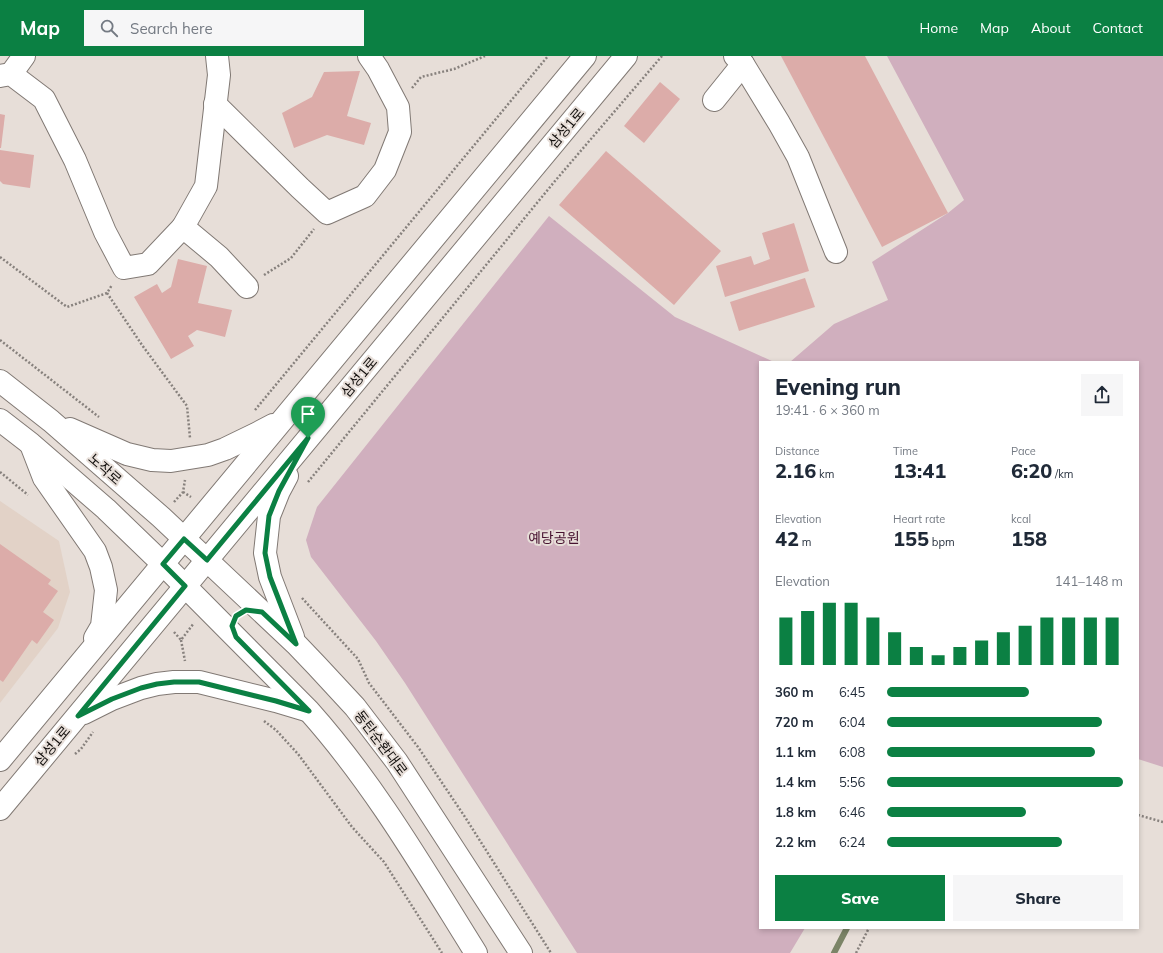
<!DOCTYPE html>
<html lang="en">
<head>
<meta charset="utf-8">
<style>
  body { margin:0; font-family:Mulish,"Noto Sans KR",sans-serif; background:#f6f6f7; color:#1f2937; height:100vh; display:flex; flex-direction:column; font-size:15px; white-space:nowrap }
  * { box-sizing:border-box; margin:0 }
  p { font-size:13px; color:#747a83 }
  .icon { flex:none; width:22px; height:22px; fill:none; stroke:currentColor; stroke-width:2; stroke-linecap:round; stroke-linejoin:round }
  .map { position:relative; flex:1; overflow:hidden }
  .sheet { position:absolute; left:759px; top:305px; width:380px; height:568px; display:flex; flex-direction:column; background:#fff; border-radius:0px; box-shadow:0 2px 6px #0003 }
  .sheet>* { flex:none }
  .pin { position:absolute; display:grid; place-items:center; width:34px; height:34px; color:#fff; margin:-41px -17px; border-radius:50% 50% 50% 0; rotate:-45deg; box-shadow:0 0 4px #0007 }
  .pin .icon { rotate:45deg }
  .round { display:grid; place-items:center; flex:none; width:42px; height:42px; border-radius:0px; background:#f6f6f7 }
  .head { display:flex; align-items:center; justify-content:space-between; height:68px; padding:0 16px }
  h1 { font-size:22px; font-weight:800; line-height:30px }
  .metrics { display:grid; grid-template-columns:repeat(3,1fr); gap:6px; height:68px; padding:4px 16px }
  .metrics div { display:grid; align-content:center }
  .metrics b { font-size:20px; font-weight:800 }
  .metrics small { font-size:11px; font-weight:400 }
  .metrics p { font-size:11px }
  .chart { height:112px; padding:8px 16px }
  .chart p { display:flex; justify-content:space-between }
  .chart svg { width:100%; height:72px; margin-top:4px; stroke:#0b8043; stroke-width:6 }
  .button { display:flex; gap:8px; margin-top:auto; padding:8px 16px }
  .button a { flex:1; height:46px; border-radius:0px; background:#0b8043; color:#fff; font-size:16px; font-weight:800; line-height:46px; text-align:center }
  .button a+a { background:#f6f6f7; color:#1f2937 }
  ul { padding:0 16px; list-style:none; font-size:13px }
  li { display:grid; grid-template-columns:64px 48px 1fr; align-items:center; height:30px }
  li i { height:10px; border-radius:5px; background:#0b8043 }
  header { display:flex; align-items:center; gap:24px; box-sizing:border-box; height:56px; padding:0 20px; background:#0b8043; color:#fff }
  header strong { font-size:19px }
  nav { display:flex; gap:22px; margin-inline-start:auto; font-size:14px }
  .search { width:280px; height:36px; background:#f6f6f7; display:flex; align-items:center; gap:10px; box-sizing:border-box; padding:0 14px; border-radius:0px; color:#747a83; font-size:15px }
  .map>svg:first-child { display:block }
</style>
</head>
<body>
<header>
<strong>Map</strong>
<div class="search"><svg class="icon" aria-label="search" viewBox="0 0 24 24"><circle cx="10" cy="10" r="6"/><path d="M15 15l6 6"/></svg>Search here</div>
<nav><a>Home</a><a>Map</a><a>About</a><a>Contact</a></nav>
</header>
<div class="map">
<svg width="1163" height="897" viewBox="0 0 1163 897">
  <rect width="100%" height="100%" fill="#e7ded8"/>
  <!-- built -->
  <path fill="#e2d2c7" d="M0 445 59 485 70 536 58 572 0 647Z"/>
  <!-- green -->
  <g fill="#d0afbe">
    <path d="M887 0H1163V711L1138 703V306H790L834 268 888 244 872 206 948 157 964 144Z"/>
    <path d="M549 160 675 261 774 306H760V872H805L790 897H577L405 627 376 585 311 501 306 484 317 451Z"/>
  </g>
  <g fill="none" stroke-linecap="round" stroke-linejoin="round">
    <!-- stream -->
    <path stroke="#7b8467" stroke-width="6" d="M834 897 847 872"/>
  </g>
  <!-- building -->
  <g fill="#dcaca9">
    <path d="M781 0H865L948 157 882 191Z"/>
    <path d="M360 15 347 60 371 67 364 89 327 79 294 92 282 57 312 41 324 16Z"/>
    <path d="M660 26 680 43 644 87 624 70Z"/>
    <path d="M0 58 5 59 1 92H0Z"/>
    <path d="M0 94 34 99 30 132 3 128 0 125Z"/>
    <path d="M606 95 721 195 674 249 559 149Z"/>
    <path d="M794 167 809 215 725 241 716 210 751 200 754 209 770 203 762 177Z"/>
    <path d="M178 203 207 210 198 247 232 254 225 281 197 274 188 280 194 290 171 303 134 241 157 228 162 237 171 231Z"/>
    <path d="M805 222 815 251 739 275 730 246Z"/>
    <path d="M0 488 51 524 48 528 58 535 43 556 54 564 37 588 32 584 3 626 0 624Z"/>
  </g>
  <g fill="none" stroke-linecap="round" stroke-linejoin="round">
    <!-- minor casing -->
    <g stroke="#817974" stroke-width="24">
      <g id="minor">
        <path d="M735 0 743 8 779 67 798 101 836 196"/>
        <path d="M11 18 24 0"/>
        <path d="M0 20 11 18 44 43 75 104 105 176 124 212 148 208 183 171 219 201 247 231"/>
        <path d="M714 44 743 8"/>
        <path d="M215 48 300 132 327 157 365 140 385 114 400 76 398 51 378 13 369 0"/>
        <path d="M183 171 206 130 219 19 217 0"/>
        <path d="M0 325 51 365 161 461 296 588 317 610 355 651 397 706 521 897"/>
        <path d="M0 364 31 388 106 453 163 508 309 655C375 729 424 814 476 897"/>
        <path d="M70 373 127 398 152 404 171 405 208 399 225 393 256 378 273 369"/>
        <path d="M32 391 44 422 95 495 101 511 106 534 102 570 95 582"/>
        <path d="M287 420 279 435 269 460 265 497 270 521 293 581"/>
        <path d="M84 657 112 643 141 632 157 628 174 626H199L276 645 306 654"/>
        <path d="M0 704 585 0"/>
        <path d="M0 753 626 0"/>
      </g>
    </g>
    <!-- path -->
    <g stroke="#87817d" stroke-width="2.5" stroke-dasharray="2 2" stroke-linecap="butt">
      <path d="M412 32 421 21 454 13 485 0"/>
      <path d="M0 201 67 251 107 237 112 229"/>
      <path d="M264 219 291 202 314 173"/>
      <path d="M107 237 142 289 187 350 190 382"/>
      <path d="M0 284 99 361"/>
      <path d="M255 354 548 0"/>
      <path d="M0 416 28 439"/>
      <path d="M308 426 555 125 662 0"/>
      <path d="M183 436 191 441"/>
      <path d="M174 446 183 436 185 424"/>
      <path d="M302 542 358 603 369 627 418 691 465 761 551 897"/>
      <path d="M174 576 181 584 194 567"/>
      <path d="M181 584 185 605"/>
      <path d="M264 665 276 674 298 698 352 771 384 806 442 897"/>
      <path d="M75 698 81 693 93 676"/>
      <path d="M1138 759 1163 766"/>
      <path d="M856 897 869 872"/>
    </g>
    <!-- minor -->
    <use href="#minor" stroke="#fff" stroke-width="22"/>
  </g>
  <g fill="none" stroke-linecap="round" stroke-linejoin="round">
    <!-- route casing -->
    <g stroke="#fff" stroke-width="8">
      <path id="route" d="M308 382 279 435 269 460 265 497 270 521 296 588 262 556 246 554 236 560 232 570 236 581 309 655 276 645 199 626H174L157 628 141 632 112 643 78 660 185 530 163 508 184 483 207 504Z"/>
    </g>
    <!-- route -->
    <use href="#route" stroke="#0b8043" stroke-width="5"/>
  </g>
  <g text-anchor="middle" stroke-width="4" stroke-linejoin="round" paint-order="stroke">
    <!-- street labels -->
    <g font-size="14" fill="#120f0d" stroke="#e7ded8">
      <text transform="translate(566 72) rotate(-50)" y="5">삼성1로</text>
      <text transform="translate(359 321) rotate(-50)" y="5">삼성1로</text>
      <text transform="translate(105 413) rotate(41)" y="5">노작로</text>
      <text transform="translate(381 687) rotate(53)" y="5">동탄순환대로</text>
      <text transform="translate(52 690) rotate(-50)" y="5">삼성1로</text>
    </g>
    <!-- park labels -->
    <g font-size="14" fill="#471330" stroke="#e7ded8">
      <text x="554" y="487">예당공원</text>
    </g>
  </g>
</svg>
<div class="pin" style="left:308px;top:382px;background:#1e9e55"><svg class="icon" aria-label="arrive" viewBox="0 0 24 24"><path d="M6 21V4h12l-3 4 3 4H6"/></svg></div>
<section class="sheet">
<div class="head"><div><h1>Evening run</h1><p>19:41 · 6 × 360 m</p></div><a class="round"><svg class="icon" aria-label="share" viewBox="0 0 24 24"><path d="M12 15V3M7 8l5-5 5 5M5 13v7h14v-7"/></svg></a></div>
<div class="metrics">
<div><p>Distance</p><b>2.16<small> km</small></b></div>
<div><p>Time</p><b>13:41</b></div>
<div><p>Pace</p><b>6:20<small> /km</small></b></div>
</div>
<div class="metrics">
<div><p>Elevation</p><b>42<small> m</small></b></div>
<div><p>Heart rate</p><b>155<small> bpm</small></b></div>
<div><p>kcal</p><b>158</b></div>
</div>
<div class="chart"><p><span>Elevation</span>141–148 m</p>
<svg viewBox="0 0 160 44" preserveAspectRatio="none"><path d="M5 44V15M15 44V11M25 44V6M35 44V6M45 44V15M55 44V24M65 44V33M75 44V38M85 44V33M95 44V29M105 44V24M115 44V20M125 44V15M135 44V15M145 44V15M155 44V15"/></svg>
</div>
<ul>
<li><b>360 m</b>6:45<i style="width:60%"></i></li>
<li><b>720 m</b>6:04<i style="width:91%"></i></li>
<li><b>1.1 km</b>6:08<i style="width:88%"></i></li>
<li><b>1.4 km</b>5:56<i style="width:100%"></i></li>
<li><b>1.8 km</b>6:46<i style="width:59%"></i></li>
<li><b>2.2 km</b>6:24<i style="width:74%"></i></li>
</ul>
<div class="button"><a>Save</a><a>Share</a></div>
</section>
</div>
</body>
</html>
